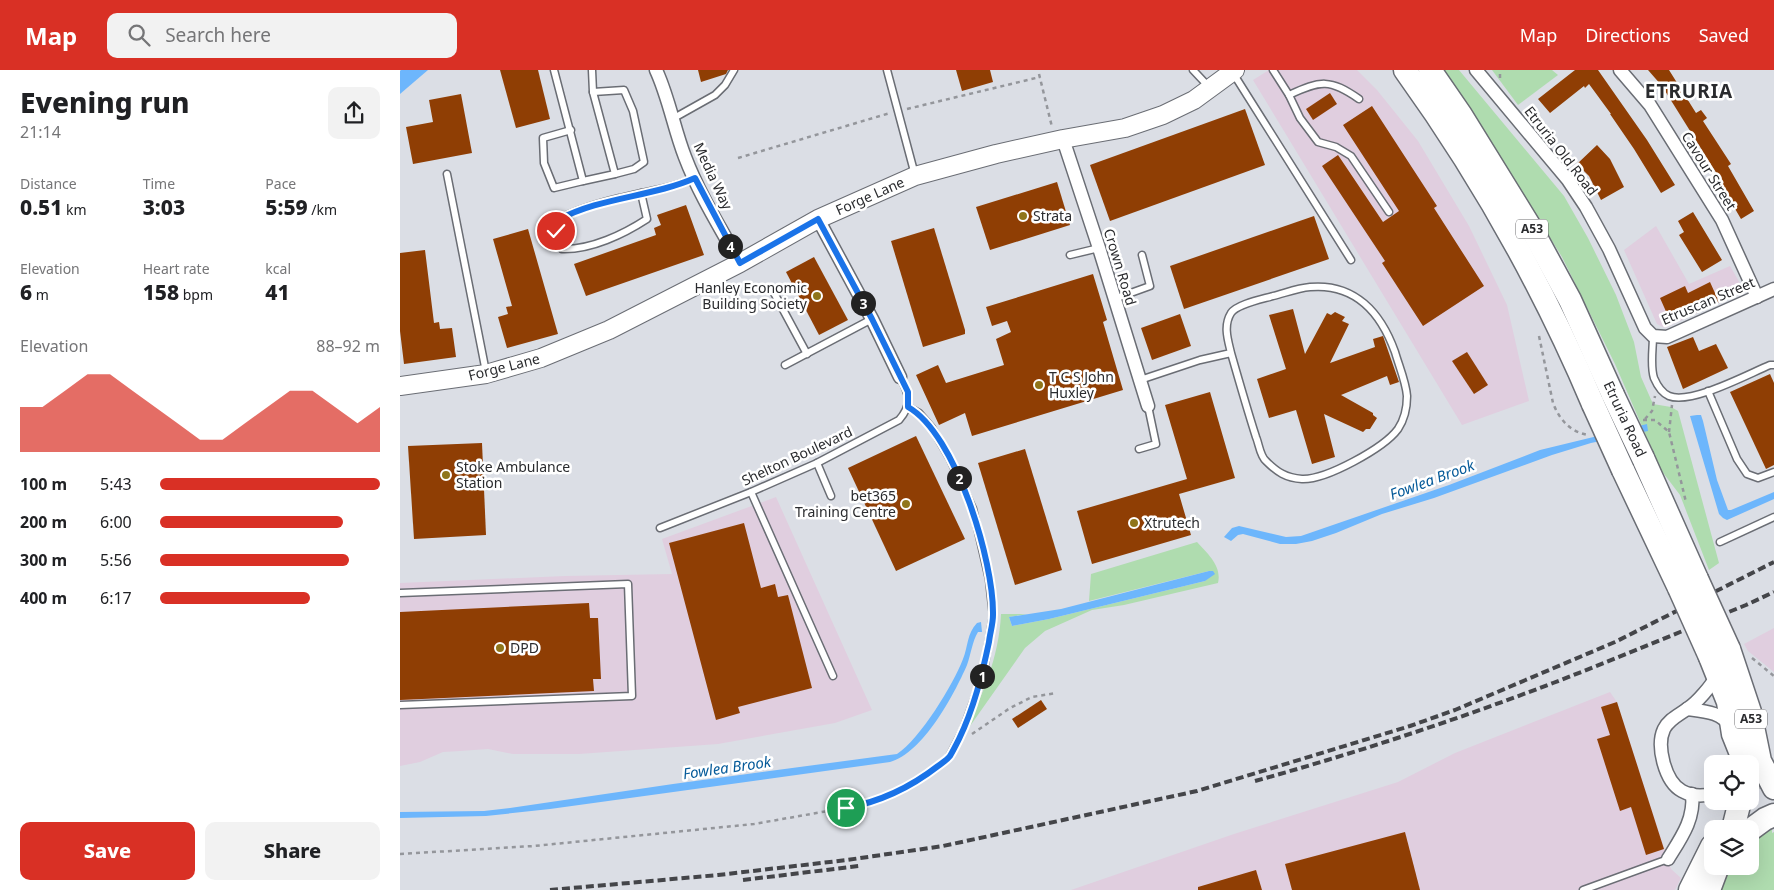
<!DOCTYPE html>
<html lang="en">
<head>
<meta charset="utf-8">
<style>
  body { margin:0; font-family:"Noto Sans",sans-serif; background:#f2f2f2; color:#202124; height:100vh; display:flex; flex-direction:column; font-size:19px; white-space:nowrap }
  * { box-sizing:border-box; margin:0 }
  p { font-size:16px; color:#757577 }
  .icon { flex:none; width:28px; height:28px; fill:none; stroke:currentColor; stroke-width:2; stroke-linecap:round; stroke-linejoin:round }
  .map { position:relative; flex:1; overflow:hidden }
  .side { display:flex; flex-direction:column; background:#fff; width:400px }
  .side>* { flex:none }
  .buttons { position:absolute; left:1304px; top:685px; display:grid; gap:10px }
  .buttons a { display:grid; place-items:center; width:55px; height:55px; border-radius:10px; background:#fff; box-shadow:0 5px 20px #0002; font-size:25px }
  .pin { position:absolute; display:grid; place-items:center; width:42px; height:42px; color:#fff; margin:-21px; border:2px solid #fff; border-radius:50%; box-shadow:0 1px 5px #0007 }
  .km { position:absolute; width:25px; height:25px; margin:-12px; border-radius:50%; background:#222; color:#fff; font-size:14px; line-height:25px; text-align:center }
  .round { display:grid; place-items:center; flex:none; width:52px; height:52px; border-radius:10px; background:#f2f2f2 }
  .overview { display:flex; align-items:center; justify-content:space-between; height:85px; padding:0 20px }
  h1 { font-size:28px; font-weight:800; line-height:38px }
  .figures { display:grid; grid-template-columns:repeat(3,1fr); gap:8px; height:85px; padding:5px 20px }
  .figures div { display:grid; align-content:center }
  .figures b { font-size:21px; font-weight:800 }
  .figures small { font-size:14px; font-weight:400 }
  .figures p { font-size:14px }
  .chart { height:140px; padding:10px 20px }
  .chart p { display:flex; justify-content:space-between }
  .chart svg { width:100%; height:90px; margin-top:5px; fill:#d93025; opacity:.7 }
  .button { display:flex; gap:10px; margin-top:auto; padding:10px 20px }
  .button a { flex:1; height:58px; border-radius:10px; background:#d93025; color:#fff; font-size:20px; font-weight:800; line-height:58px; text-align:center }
  .button a+a { background:#f2f2f2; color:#202124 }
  ul { padding:0 20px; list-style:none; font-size:16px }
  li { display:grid; grid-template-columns:80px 60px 1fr; align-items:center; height:38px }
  li i { height:12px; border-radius:6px; background:#d93025 }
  header { display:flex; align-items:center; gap:30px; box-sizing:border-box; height:70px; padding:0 25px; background:#d93025; color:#fff }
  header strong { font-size:24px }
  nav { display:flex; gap:28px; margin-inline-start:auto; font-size:18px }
  .search { width:350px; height:45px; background:#f2f2f2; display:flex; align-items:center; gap:12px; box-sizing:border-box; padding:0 18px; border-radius:10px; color:#757577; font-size:19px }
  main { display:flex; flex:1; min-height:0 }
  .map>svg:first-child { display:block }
</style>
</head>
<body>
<header>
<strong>Map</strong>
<div class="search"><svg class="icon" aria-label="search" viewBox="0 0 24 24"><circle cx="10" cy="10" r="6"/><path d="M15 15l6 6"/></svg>Search here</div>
<nav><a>Map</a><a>Directions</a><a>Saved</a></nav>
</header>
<main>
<section class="side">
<div class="overview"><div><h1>Evening run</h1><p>21:14</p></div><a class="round"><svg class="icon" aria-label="share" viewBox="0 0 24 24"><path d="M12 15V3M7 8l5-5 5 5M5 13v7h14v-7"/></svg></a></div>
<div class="figures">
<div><p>Distance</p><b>0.51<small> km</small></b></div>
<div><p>Time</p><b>3:03</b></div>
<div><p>Pace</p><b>5:59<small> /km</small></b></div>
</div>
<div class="figures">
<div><p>Elevation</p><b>6<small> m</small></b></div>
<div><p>Heart rate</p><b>158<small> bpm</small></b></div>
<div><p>kcal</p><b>41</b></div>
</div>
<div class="chart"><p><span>Elevation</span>88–92 m</p>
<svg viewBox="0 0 160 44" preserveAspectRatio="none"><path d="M0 44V22L10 22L20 14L30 6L40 6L50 14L60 22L70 30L80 38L90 38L100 30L110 22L120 14L130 14L140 22L150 30L160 22V44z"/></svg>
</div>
<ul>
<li><b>100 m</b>5:43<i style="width:100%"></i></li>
<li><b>200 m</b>6:00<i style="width:83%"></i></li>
<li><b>300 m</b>5:56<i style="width:86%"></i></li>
<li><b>400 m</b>6:17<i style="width:68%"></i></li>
</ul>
<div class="button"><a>Save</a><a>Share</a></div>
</section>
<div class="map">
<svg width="1374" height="820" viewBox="0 0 1374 820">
  <rect width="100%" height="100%" fill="#dbdee5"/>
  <!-- industrial -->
  <g fill="#e0cedf">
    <path d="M869 0H957L977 20 1018 71 1069 156 1107 235 1129 331 1062 355 853 10Z"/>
    <path d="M1256 156 1289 214 1330 196 1341 215 1337 224 1265 258 1257 254 1224 180Z"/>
    <path d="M376 427 472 640 435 653 318 674 179 684H113L88 679 60 681 43 682 20 692 0 696V513L165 506 272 504 262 469Z"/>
    <path d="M1374 558V602L1348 581 1344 574Z"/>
    <path d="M1210 622 1217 632 1271 799 1281 808 1275 820H671L834 764 998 712 1055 683Z"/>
  </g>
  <!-- green -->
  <g fill="#afdcaf">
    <path d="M1043 0H1059L1164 126 1188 168 1216 225 1234 272 1241 307 1253 334 1271 337 1278 341 1319 493 1309 500 1280 425 1261 400 1215 294 1162 187 1110 103Z"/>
    <path d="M1092 0H1152L1158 5 1118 35Z"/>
    <path d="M797 472C808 484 822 496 818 513L724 535 692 540 645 561 625 578 563 666C582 626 599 588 601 544H627L609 547 612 556 649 549 805 511 809 501 689 531 691 504Z"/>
    <path d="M1372 759V763L1374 762V820H1319L1326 802 1330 796H1350V773Z"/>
  </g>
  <!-- water -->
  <g fill="#6db6fc">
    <path d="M1 0H28L0 24V1Z"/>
    <path d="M1297 345H1301L1303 351 1317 410 1328 440H1331L1374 422V429L1327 450 1323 448 1319 444 1290 346Z"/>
    <path d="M1247 354 1248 361 1191 373 1152 385 1034 428 982 444 936 463 912 471 896 474H880L843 464 838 465 831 471 824 467 832 458 839 456 886 467 901 466 1049 415 1140 380Z"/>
    <path d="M809 501H813L815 504 805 511 649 549 612 556 609 547 661 539Z"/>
    <path d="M581 552 582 562H578C572 572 571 584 567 595 554 625 523 683 490 692L150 739 86 746 0 748V742L84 741 110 738 273 714 497 684C520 669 553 615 563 589 568 577 567 563 577 553Z"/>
  </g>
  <!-- building -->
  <g fill="#8f3e04">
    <path d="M100 0H138L150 49 116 58Z"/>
    <path d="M298 0H328L326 4 301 12Z"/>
    <path d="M556 0H590L593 12 562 21Z"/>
    <path d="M1175 0H1198L1247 70 1275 115 1261 123 1234 79 1210 44H1211L1189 14 1185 18 1184 16 1150 43 1138 29Z"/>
    <path d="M1248 0H1269L1296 43 1301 40 1307 48 1303 51 1331 94 1328 96 1354 141 1341 149 1320 113 1322 112 1262 16Z"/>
    <path d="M930 23 937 34 913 50 906 39Z"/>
    <path d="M61 24 72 83 13 94 6 57 33 52 29 30Z"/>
    <path d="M972 36 1037 136 1034 138 1084 216 1023 256 982 193 985 191 922 96 938 85 983 152 999 141 943 55Z"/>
    <path d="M845 39 865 95 710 151 690 95Z"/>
    <path d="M1197 75 1210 89 1224 117 1201 130 1189 106 1177 94Z"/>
    <path d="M657 112 670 155 590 180 576 137Z"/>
    <path d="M286 135 304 185 186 226 174 194 256 165 254 158 261 155 257 145Z"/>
    <path d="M1293 142 1322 190 1302 202 1279 165 1284 162 1278 151Z"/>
    <path d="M914 146 929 189 784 239 770 196Z"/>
    <path d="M534 158 565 260V264L523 277 491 171Z"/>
    <path d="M128 159 158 264 107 278 98 247 108 244 106 237 112 236 93 169Z"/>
    <path d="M25 180 34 253 39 252 40 259 52 258 56 287 4 294 0 261V183Z"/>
    <path d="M414 187 448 250 419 265 386 202Z"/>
    <path d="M693 204 707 250 703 252 723 320 572 366 565 343 539 355 516 305 538 295 546 313 604 295 596 269 611 262 607 251 592 256 586 237Z"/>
    <path d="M1310 212 1319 232 1296 243 1292 235 1268 246 1260 228 1285 216 1288 223Z"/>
    <path d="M893 239 905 284 927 243 931 245 935 242 945 247 942 251 949 254 930 293 975 277 973 269 983 266 999 312 990 315 987 306 941 325 973 343V345L977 348 970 359H966L963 362 924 344 935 387 912 394 896 340 869 348 857 309 886 299 869 245Z"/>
    <path d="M780 244 791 276 752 290 741 258Z"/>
    <path d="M1293 267 1299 281 1316 274 1328 298 1283 319 1267 277Z"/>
    <path d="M1067 282 1088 315 1074 324 1052 291Z"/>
    <path d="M1370 304 1374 313V395L1366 399 1330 322Z"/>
    <path d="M810 322 835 408 779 424 791 465 692 494 677 441 787 409 765 335Z"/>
    <path d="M516 366 565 469 496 501 448 398Z"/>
    <path d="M82 373 86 465 14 469 8 376Z"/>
    <path d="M625 379 662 500 615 515 578 393Z"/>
    <path d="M344 453 361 518 375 514 378 527 388 525 412 618 338 637 340 643 316 650 269 473Z"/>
    <path d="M189 533 190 548H198L201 609H193L194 621 0 630V542Z"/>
    <path d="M641 630 647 639 618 658 612 649Z"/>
    <path d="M1217 632 1264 779 1246 785 1231 737 1220 741 1197 669 1210 665 1201 637Z"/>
    <path d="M1005 762 1020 820H892L885 794Z"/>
    <path d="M856 800 862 820H798V817Z"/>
  </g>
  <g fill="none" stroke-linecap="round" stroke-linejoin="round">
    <!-- street-tunnel -->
    <path stroke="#b8bac0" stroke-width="12" stroke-dasharray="12 6" stroke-linecap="butt" d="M1350 715 1374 710"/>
    <!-- lane casing -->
    <g stroke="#6a6d74" stroke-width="9">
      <g id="lane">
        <path d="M154 0 183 111 215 104 193 22 192 0"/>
        <path d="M487 0 515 105"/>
        <path d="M793 0 809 17"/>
        <path d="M873 0 889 25C921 10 930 9 959 29"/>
        <path d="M833 3 951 190"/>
        <path d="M193 22 224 20 233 41 244 92 234 99 215 104"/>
        <path d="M889 25 900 48 918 72 936 77 951 86 989 142"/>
        <path d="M274 48 315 25 325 15 334 0"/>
        <path d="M171 60 143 68 144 93 154 118 183 111"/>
        <path d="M47 104 86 302"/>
        <path d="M241 123 247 149C224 164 191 180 162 179L156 161 157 150C176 140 199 133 220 128 245 121 271 119 295 108"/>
        <path d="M670 185 699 178"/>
        <path d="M373 221 407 284"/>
        <path d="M714 229 750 216 742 185"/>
        <path d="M1253 266C1253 279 1250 296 1254 308 1257 315 1262 323 1269 326 1291 335 1348 304 1370 295H1374"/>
        <path d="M385 295 472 249"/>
        <path d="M740 310 800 290 831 283C828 270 823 256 831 243 837 234 863 229 873 226 885 223 898 218 910 217 955 213 981 243 995 282 999 296 1006 312 1007 326 1007 337 1004 350 998 359 984 378 926 410 902 409 886 408 877 402 866 391 860 386 859 374 856 367 847 339 839 311 831 283"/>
        <path d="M1308 321 1337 389 1347 404 1358 408 1374 402"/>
        <path d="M508 337 519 343 532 358 550 389 573 439 589 509 593 546 583 605 563 660 549 687"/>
        <path d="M739 379 756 374 748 336"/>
        <path d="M417 393 431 426"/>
        <path d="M351 422 433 606"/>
        <path d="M260 458 351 422 417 393 499 350C513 334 509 324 500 307"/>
        <path d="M1320 472 1374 447"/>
        <path d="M0 523 228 514 232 626 0 635"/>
        <path d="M1183 820 1268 789"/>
      </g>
    </g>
    <!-- street casing -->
    <g stroke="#6a6d74" stroke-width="15">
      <g id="street">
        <path d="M256 0C269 28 274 59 285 87 299 124 321 159 340 193"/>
        <path d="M1076 0 1168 110 1186 137 1209 179 1245 258 1253 266 1267 267 1374 219"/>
        <path d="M1220 0 1250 35 1322 150 1357 227"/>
        <path d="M663 69 699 178 748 336"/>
        <path d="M418 149 472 249 500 307"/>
        <path d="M1287 639C1303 641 1324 642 1330 658"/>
        <path d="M1312 724C1303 726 1291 726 1282 721 1265 712 1256 676 1264 659 1269 649 1279 645 1287 639 1297 633 1312 615 1317 605"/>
        <path d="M1268 789C1281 768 1295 749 1292 724"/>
      </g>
    </g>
    <!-- secondary casing -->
    <g stroke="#6a6d74" stroke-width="20">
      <path id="secondary" d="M0 316 86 304 141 288 209 260 340 193 418 149 515 106 596 84 663 69 725 58 763 45 794 30 835 0"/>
    </g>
    <!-- highway casing -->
    <g stroke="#6a6d74" stroke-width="25">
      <g id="highway">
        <path d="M1005 0C1080 104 1143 216 1193 334"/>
        <path d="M1030 0 1061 45 1132 160 1170 230 1213 325"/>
        <path d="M1243 388 1297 509"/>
        <path d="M1223 400 1279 518"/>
        <path d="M1329 579 1350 642 1360 691 1374 718"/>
        <path d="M1310 587 1328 632 1333 664 1343 689V694"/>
        <path d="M1333 759 1340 731"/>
        <path d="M1350 760 1365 749 1374 745"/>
        <path d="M1290 820 1312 776"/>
        <path d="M1309 820 1318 796"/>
      </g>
    </g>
    <!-- path -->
    <g stroke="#94969b" stroke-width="2.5" stroke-dasharray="4 4" stroke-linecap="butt">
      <path d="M639 4 652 57"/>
      <path d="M1100 8V0"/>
      <path d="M507 39 640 7"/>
      <path d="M338 88 490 43"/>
      <path d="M1139 266 1153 333C1159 349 1170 362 1188 365"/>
      <path d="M1245 349 1252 341 1255 326"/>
      <path d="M1243 350H1255L1269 362 1286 432"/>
      <path d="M1269 362 1272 335"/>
      <path d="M1352 588 1374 606"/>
      <path d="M572 664 610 638 632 627 656 623"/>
      <path d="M0 784 134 776 354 754 462 735 509 715 542 693"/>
    </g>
    <!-- lane -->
    <use href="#lane" stroke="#fff" stroke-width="6"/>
    <!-- street -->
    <use href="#street" stroke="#fff" stroke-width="12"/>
    <!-- secondary -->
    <use href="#secondary" stroke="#fff" stroke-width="18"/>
    <!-- highway -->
    <use href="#highway" stroke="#fff" stroke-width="22"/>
    <!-- rail -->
    <g stroke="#444549" stroke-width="4" stroke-dasharray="8 4" stroke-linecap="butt">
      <path d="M855 711C956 683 1056 650 1153 613 1218 588 1282 561 1346 535L1374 522"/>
      <path d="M343 810 459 796"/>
      <path d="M150 820 318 805 447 790 543 776 797 721 1010 656 1055 640 1215 572 1374 492"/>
    </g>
    <!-- highway-bridge casing -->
    <g stroke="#6a6d74" stroke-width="25" stroke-linecap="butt">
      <g id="highway-bridge">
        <path d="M1213 325 1243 388"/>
        <path d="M1193 334 1223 400"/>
        <path d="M1297 509 1329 579"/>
        <path d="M1279 518 1310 587"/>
      </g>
    </g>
    <!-- highway-bridge -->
    <use href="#highway-bridge" stroke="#fff" stroke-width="22"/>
  </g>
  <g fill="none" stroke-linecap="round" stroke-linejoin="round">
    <!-- route casing -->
    <g stroke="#fff" stroke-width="10">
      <path id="route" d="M156 161 158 150C200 127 252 127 295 108L340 193 418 149 472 249 508 322V337C556 364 594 492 593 545 593 554 590 563 589 572 582 605 574 638 559 669 556 675 553 681 550 686 547 690 542 693 538 696 511 717 479 732 446 738"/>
    </g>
    <!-- route -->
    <use href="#route" stroke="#1a73e8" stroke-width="6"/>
  </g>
  <!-- markers -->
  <g fill="#8f751a" stroke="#fff" stroke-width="2">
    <circle cx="623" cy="146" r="5"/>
    <circle cx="417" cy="226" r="5"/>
    <circle cx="639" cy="315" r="5"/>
    <circle cx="46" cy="405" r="5"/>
    <circle cx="506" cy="434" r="5"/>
    <circle cx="734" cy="453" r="5"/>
    <circle cx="100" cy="578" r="5"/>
  </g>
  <g text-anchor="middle" stroke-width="5" stroke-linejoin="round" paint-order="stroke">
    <!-- shield labels -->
    <g fill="#fff" stroke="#6a6b6d" stroke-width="1">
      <rect x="1116" y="149.5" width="32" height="19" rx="4"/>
      <rect x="1335" y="639.5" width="32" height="19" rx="4"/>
    </g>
    <g font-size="12" font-weight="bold" fill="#2a2b2e">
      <text x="1132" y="163">A53</text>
      <text x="1351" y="653">A53</text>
    </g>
    <!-- street labels -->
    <g font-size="14" fill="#2a2b2e" stroke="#fff">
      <text transform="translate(1161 81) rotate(52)" y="5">Etruria Old Road</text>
      <text transform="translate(1309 101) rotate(58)" y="5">Cavour Street</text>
      <text transform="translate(313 106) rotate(65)" y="5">Media Way</text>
      <text transform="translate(470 126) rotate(-24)" y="5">Forge Lane</text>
      <text transform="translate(720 197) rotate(73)" y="5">Crown Road</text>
      <text transform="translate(1308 231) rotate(-23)" y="5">Etruscan Street</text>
      <text transform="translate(104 297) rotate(-14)" y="5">Forge Lane</text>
      <text transform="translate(1225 349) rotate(65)" y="5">Etruria Road</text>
      <text transform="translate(397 386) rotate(-25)" y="5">Shelton Boulevard</text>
    </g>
    <!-- poi labels -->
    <g font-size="14" fill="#2a2b2e" stroke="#fff" text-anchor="start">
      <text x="633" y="151">Strata</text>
      <text x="407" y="223" text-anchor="end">Hanley Economic<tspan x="407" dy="16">Building Society</tspan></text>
      <text x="649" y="312">T C S John<tspan x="649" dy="16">Huxley</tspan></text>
      <text x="56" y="402">Stoke Ambulance<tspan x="56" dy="16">Station</tspan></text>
      <text x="496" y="431" text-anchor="end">bet365<tspan x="496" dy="16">Training Centre</tspan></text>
      <text x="744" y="458">Xtrutech</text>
      <text x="110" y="583">DPD</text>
    </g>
    <!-- water labels -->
    <g font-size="15" font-style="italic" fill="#055a99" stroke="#fff">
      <text transform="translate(1032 410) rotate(-20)" y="5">Fowlea Brook</text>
      <text transform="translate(327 698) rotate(-8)" y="5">Fowlea Brook</text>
    </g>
    <!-- district labels -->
    <g font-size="19" font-weight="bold" letter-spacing="1" fill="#2a2b2e" stroke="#fff">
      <text x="1289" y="28">ETRURIA</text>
    </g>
  </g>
</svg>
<div class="buttons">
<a><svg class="icon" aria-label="locate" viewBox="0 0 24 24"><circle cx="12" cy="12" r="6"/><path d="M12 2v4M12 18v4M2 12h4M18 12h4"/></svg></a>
<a><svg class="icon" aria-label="layers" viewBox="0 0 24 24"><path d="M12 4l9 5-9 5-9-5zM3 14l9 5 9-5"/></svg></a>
</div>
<div class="pin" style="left:446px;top:738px;background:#1e9e55"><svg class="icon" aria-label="arrive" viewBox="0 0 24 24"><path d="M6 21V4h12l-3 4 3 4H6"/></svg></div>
<div class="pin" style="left:156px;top:161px;background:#d93025"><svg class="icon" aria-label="check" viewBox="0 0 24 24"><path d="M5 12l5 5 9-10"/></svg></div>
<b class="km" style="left:582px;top:606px">1</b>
<b class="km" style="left:559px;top:408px">2</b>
<b class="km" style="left:463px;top:233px">3</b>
<b class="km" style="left:330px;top:176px">4</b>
</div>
</main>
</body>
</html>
